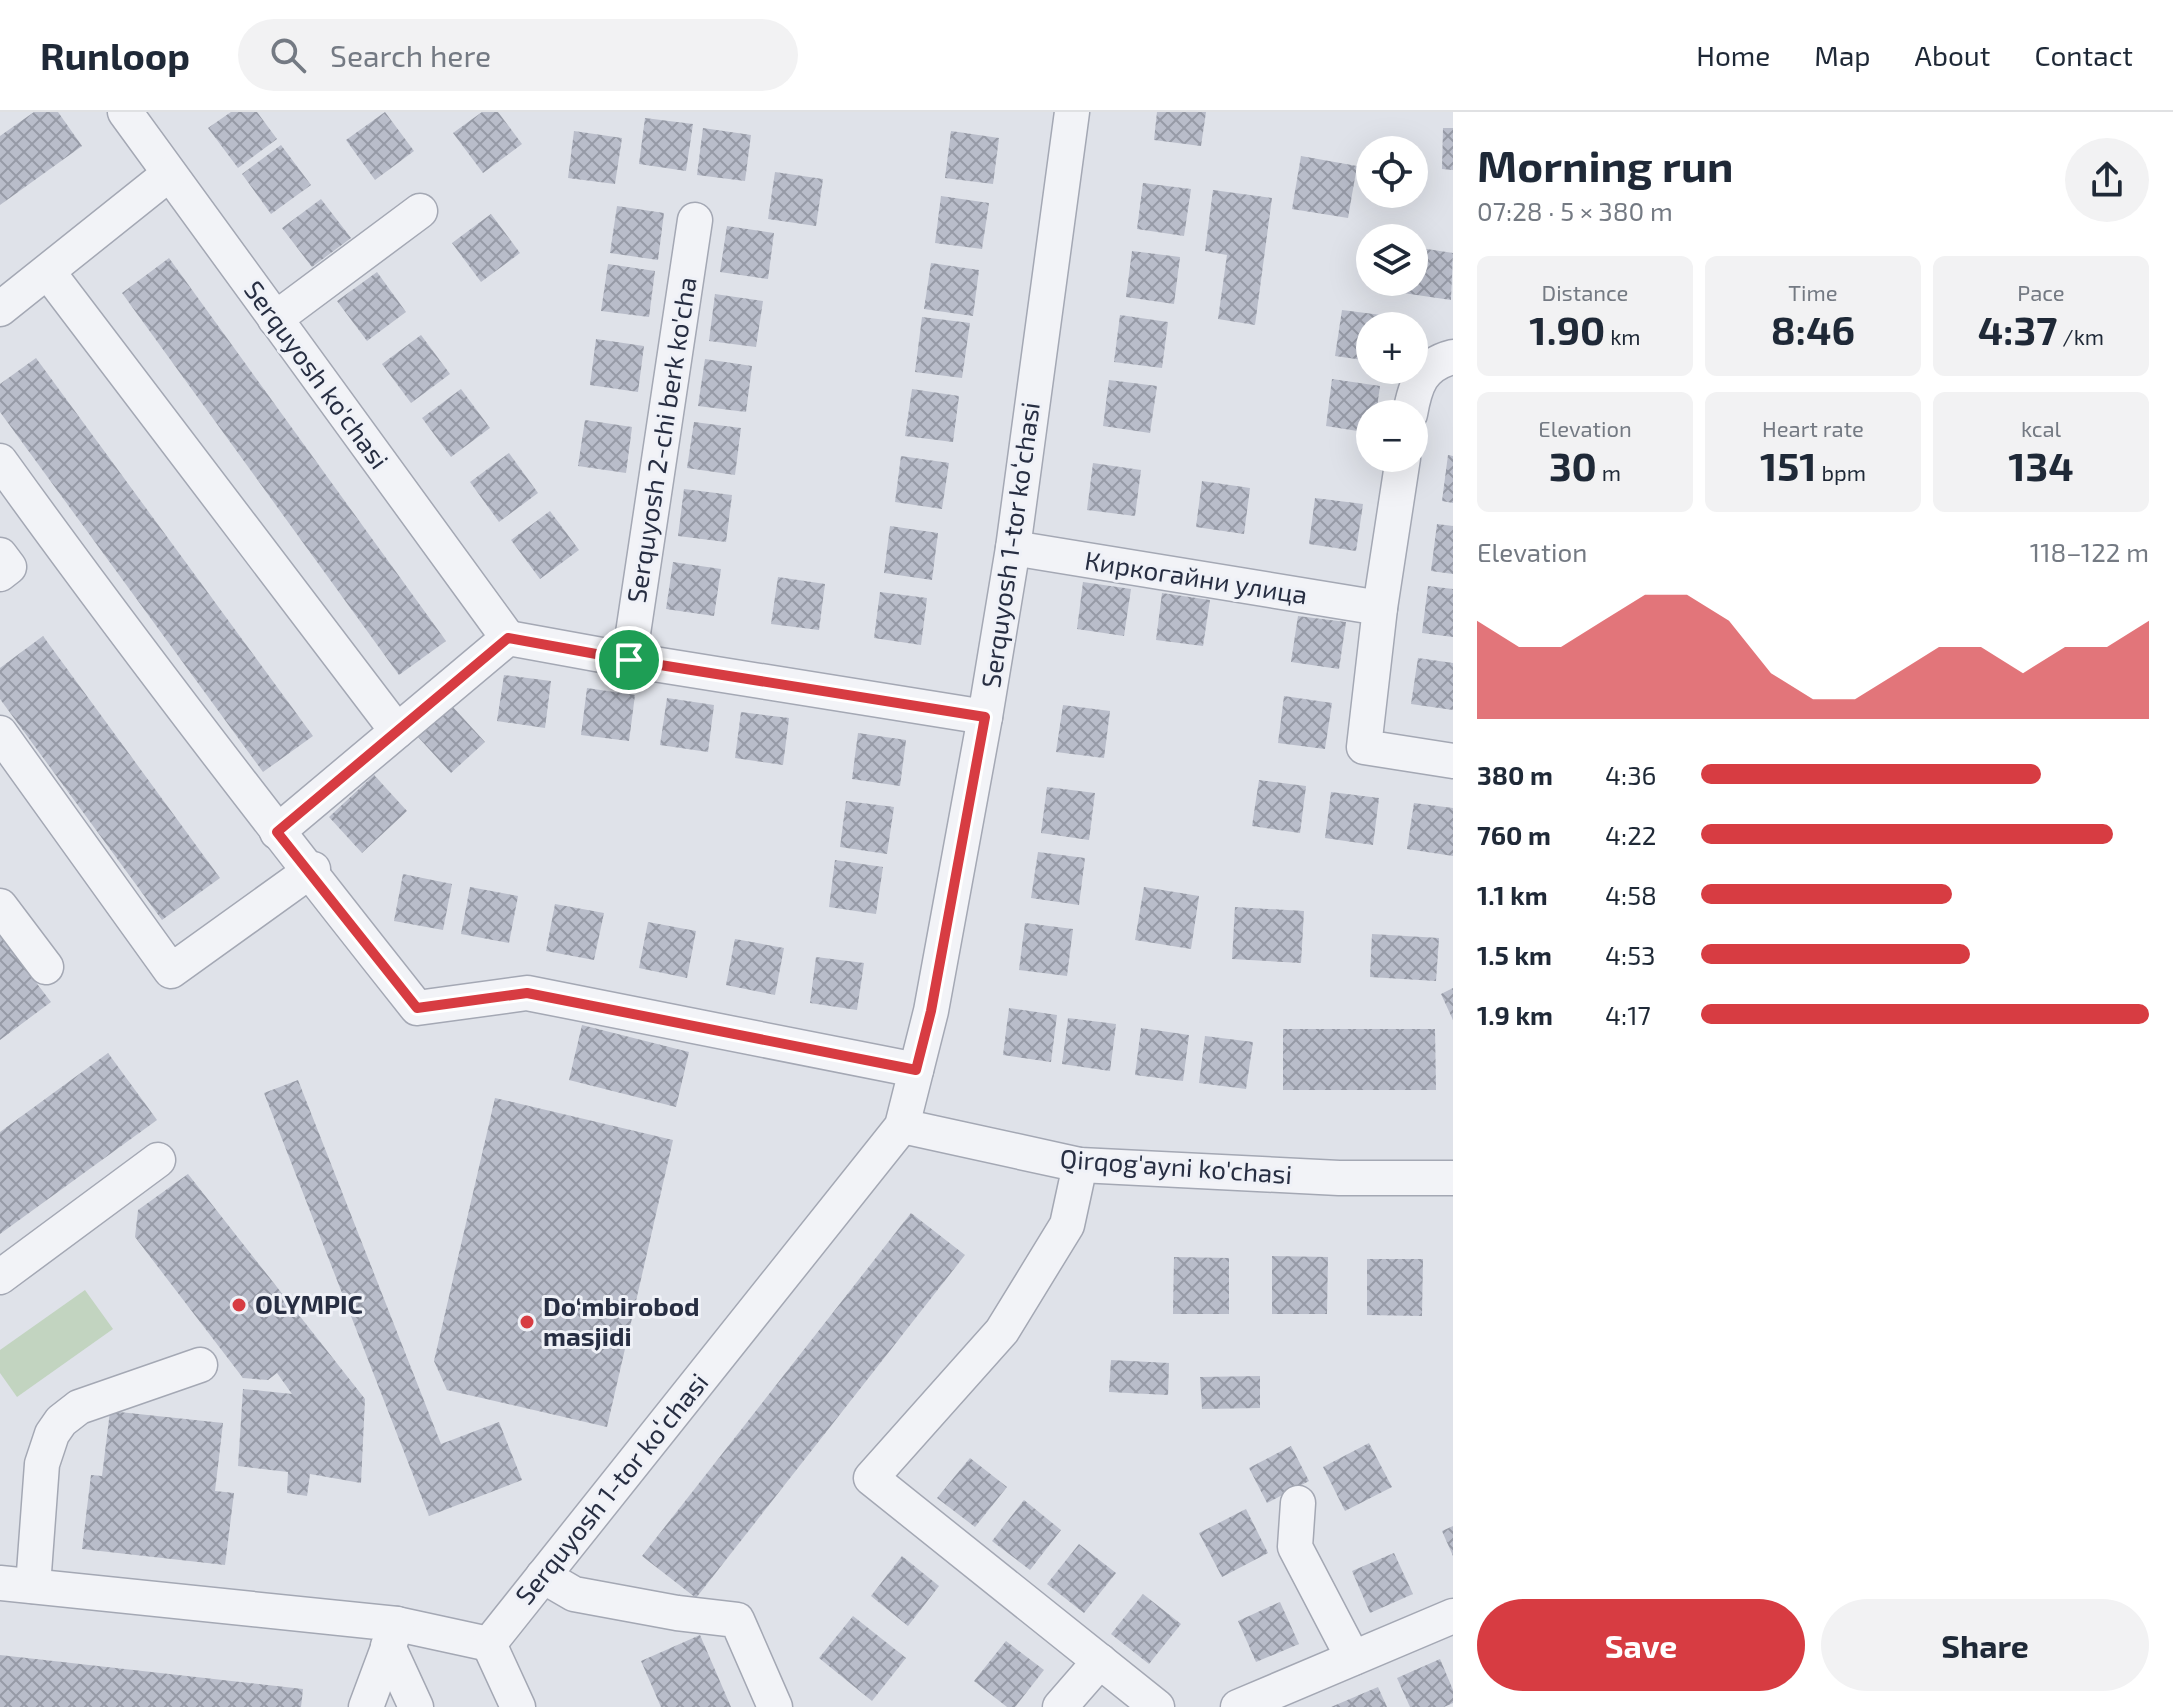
<!DOCTYPE html>
<html lang="en">
<head>
<meta charset="utf-8">
<style>
  body { margin:0; font-family:"Exo 2",sans-serif; background:#f2f2f3; color:#1f2937; height:100vh; display:flex; flex-direction:column; font-size:30px; white-space:nowrap }
  * { box-sizing:border-box; margin:0 }
  p { font-size:26px; color:#747a83 }
  .icon { flex:none; width:44px; height:44px; fill:none; stroke:currentColor; stroke-width:2; stroke-linecap:round; stroke-linejoin:round }
  .map { position:relative; flex:1; overflow:hidden }
  .side { display:flex; flex-direction:column; background:#fff; width:720px }
  .side>* { flex:none }
  .controls { position:absolute; left:1356px; top:24px; display:grid; gap:16px }
  .controls a { display:grid; place-items:center; width:72px; height:72px; border-radius:50%; background:#fff; box-shadow:0 8px 32px #0002; font-size:40px }
  .pin { position:absolute; display:grid; place-items:center; width:68px; height:68px; color:#fff; margin:-34px; border:4px solid #fff; border-radius:50%; box-shadow:0 2px 8px #0007 }
  .round { display:grid; place-items:center; flex:none; width:84px; height:84px; border-radius:42px; background:#f2f2f3 }
  .headline { display:flex; align-items:center; justify-content:space-between; height:136px; padding:0 24px }
  h1 { font-size:44px; font-weight:700; line-height:60px }
  .stats { display:grid; grid-template-columns:repeat(3,1fr); gap:12px; height:136px; padding:8px 24px }
  .stats div { display:grid; align-content:center; border-radius:12px; background:#f2f2f3; text-align:center }
  .stats b { font-size:40px; font-weight:700 }
  .stats small { font-size:22px; font-weight:400 }
  .stats p { font-size:22px }
  .chart { height:224px; padding:16px 24px }
  .chart p { display:flex; justify-content:space-between }
  .chart svg { width:100%; height:144px; margin-top:8px; fill:#d73c42; opacity:.7 }
  .button { display:flex; gap:16px; margin-top:auto; padding:16px 24px }
  .button a { flex:1; height:92px; border-radius:48px; background:#d73c42; color:#fff; font-size:32px; font-weight:700; line-height:92px; text-align:center }
  .button a+a { background:#f2f2f3; color:#1f2937 }
  ul { padding:0 24px; list-style:none; font-size:26px }
  li { display:grid; grid-template-columns:128px 96px 1fr; align-items:center; height:60px }
  li i { height:20px; border-radius:10px; background:#d73c42 }
  header { display:flex; align-items:center; gap:48px; box-sizing:border-box; height:112px; padding:0 40px; background:#fff; border-bottom:2px solid #e0e1e3 }
  header strong { font-size:38px }
  nav { display:flex; gap:44px; margin-inline-start:auto; font-size:28px }
  .search { width:560px; height:72px; background:#f2f2f3; display:flex; align-items:center; gap:20px; box-sizing:border-box; padding:0 28px; border-radius:44px; color:#747a83; font-size:30px }
  main { display:flex; flex:1; min-height:0 }
  .map>svg:first-child { display:block }
</style>
</head>
<body>
<header>
<strong>Runloop</strong>
<div class="search"><svg class="icon" aria-label="search" viewBox="0 0 24 24"><circle cx="10" cy="10" r="6"/><path d="M15 15l6 6"/></svg>Search here</div>
<nav><a>Home</a><a>Map</a><a>About</a><a>Contact</a></nav>
</header>
<main>
<div class="map">
<svg width="1453" height="1595" viewBox="0 0 1453 1595">
  <defs>
    <pattern id="building-cross-hatch" width="8" height="8" patternUnits="userSpaceOnUse" patternTransform="scale(2)"><rect width="8" height="8" fill="#b9bdca"/><path d="M0 0l8 8M0 8l8-8" fill="none" stroke="#969aa6"/></pattern>
  </defs>
  <rect width="100%" height="100%" fill="#dfe2e9"/>
  <!-- pitch -->
  <path fill="#c2d4c0" d="M85 1178 113 1217 17 1285 0 1261V1238Z"/>
  <!-- building -->
  <g fill="url(#building-cross-hatch)">
    <path d="M34 0H58L82 34 0 93V24Z"/>
    <path d="M231 0H257L277 27 238 56 208 16Z"/>
    <path d="M385 0 414 39 375 68 346 28Z"/>
    <path d="M482 0H498L522 32 483 61 453 21Z"/>
    <path d="M1157 0H1206L1201 34 1154 28Z"/>
    <path d="M645 6 693 12 686 59 639 52Z"/>
    <path d="M703 16 751 23 745 69 697 63Z"/>
    <path d="M1443 16H1453V58L1442 57Z"/>
    <path d="M574 19 622 26 615 72 568 66Z"/>
    <path d="M951 19 999 26 993 72 945 66Z"/>
    <path d="M281 33 311 73 271 102 242 62Z"/>
    <path d="M1301 44 1357 54 1348 106 1292 97Z"/>
    <path d="M775 60 823 67 816 114 768 107Z"/>
    <path d="M1143 71 1191 77 1184 124 1137 117Z"/>
    <path d="M1213 78 1272 86 1255 213 1218 207 1227 143 1205 139Z"/>
    <path d="M941 84 989 91 982 137 935 131Z"/>
    <path d="M321 87 351 126 312 155 282 116Z"/>
    <path d="M617 94 664 101 658 148 610 141Z"/>
    <path d="M491 102 520 141 481 170 452 131Z"/>
    <path d="M727 114 774 121 768 167 720 160Z"/>
    <path d="M1414 135 1453 141 1451 188 1403 181 1404 170H1414Z"/>
    <path d="M1132 139 1180 145 1174 192 1126 185Z"/>
    <path d="M169 146 446 529 399 563 122 181Z"/>
    <path d="M931 151 979 158 973 204 924 197Z"/>
    <path d="M608 152 655 159 649 205 601 199Z"/>
    <path d="M377 160 406 200 367 229 337 189Z"/>
    <path d="M715 182 763 189 756 235 709 229Z"/>
    <path d="M1342 198 1389 204 1388 214H1370V249L1335 244Z"/>
    <path d="M1120 203 1168 210 1162 256 1114 250Z"/>
    <path d="M922 205 970 211 962 266 915 260Z"/>
    <path d="M421 223 450 262 411 291 382 252Z"/>
    <path d="M596 227 644 234 638 280 590 273Z"/>
    <path d="M36 246 313 624 263 660 0 300V272Z"/>
    <path d="M705 247 752 254 746 300 698 294Z"/>
    <path d="M1332 267 1380 274 1376 302H1370V321L1326 314Z"/>
    <path d="M1109 268 1157 274 1150 321 1103 314Z"/>
    <path d="M461 277 490 316 451 345 422 306Z"/>
    <path d="M912 277 959 284 953 330 905 324Z"/>
    <path d="M585 308 632 315 626 361 578 354Z"/>
    <path d="M694 310 741 316 735 363 687 356Z"/>
    <path d="M509 341 538 381 499 410 470 370Z"/>
    <path d="M1448 343 1453 344V391L1442 389Z"/>
    <path d="M901 344 949 351 942 397 895 390Z"/>
    <path d="M1093 351 1141 358 1135 404 1087 398Z"/>
    <path d="M1202 369 1250 376 1244 422 1196 415Z"/>
    <path d="M684 377 732 383 726 430 678 424Z"/>
    <path d="M1315 386 1363 392 1356 439 1309 432Z"/>
    <path d="M550 399 579 438 540 467 511 428Z"/>
    <path d="M1437 412 1453 414V462L1431 459Z"/>
    <path d="M890 414 938 421 932 468 884 461Z"/>
    <path d="M673 450 721 457 714 504 666 497Z"/>
    <path d="M778 465 825 472 819 518 771 512Z"/>
    <path d="M1083 470 1131 477 1124 524 1077 517Z"/>
    <path d="M1428 474 1453 477V525L1422 521Z"/>
    <path d="M880 480 927 486 921 533 874 526Z"/>
    <path d="M1162 481 1210 488 1203 534 1156 528Z"/>
    <path d="M1298 504 1346 510 1339 557 1291 550Z"/>
    <path d="M43 524 220 766 162 808 0 587V556Z"/>
    <path d="M1418 546 1453 551V598L1411 592Z"/>
    <path d="M504 563 551 569 545 616 497 609Z"/>
    <path d="M587 576 635 583 629 629 581 623Z"/>
    <path d="M1284 584 1332 591 1325 637 1278 631Z"/>
    <path d="M667 586 714 593 708 640 660 633Z"/>
    <path d="M1063 593 1110 599 1104 646 1056 640Z"/>
    <path d="M452 594 485 630 451 661 418 625Z"/>
    <path d="M741 600 789 606 783 653 735 646Z"/>
    <path d="M858 621 906 628 900 674 852 667Z"/>
    <path d="M374 663 407 699 362 741 329 705Z"/>
    <path d="M1259 668 1306 674 1300 721 1252 714Z"/>
    <path d="M1047 675 1095 681 1089 728 1041 721Z"/>
    <path d="M1331 680 1379 686 1373 733 1325 726Z"/>
    <path d="M846 689 894 695 887 742 840 735Z"/>
    <path d="M1414 691 1453 696V744L1407 737Z"/>
    <path d="M1038 740 1085 746 1079 793 1031 786Z"/>
    <path d="M835 748 883 755 876 802 829 795Z"/>
    <path d="M403 762 452 772 443 818 394 809Z"/>
    <path d="M470 775 518 784 509 831 461 822Z"/>
    <path d="M1144 775 1199 784 1191 837 1135 828Z"/>
    <path d="M555 792 604 801 594 848 546 839Z"/>
    <path d="M1235 795 1304 799 1301 851 1232 847Z"/>
    <path d="M648 810 696 819 687 866 639 856Z"/>
    <path d="M1025 811 1073 817 1067 864 1019 858Z"/>
    <path d="M1372 822 1439 826 1436 869 1370 865Z"/>
    <path d="M0 823 51 890 0 928Z"/>
    <path d="M735 827 784 836 775 883 726 873Z"/>
    <path d="M816 845 864 851 857 898 810 891Z"/>
    <path d="M1453 876V908L1441 882Z"/>
    <path d="M1009 896 1057 903 1051 950 1003 943Z"/>
    <path d="M1068 906 1116 912 1110 959 1062 952Z"/>
    <path d="M582 913 689 940 676 995 569 968Z"/>
    <path d="M1141 916 1189 923 1183 969 1135 963Z"/>
    <path d="M1283 917H1435L1436 978H1283Z"/>
    <path d="M1205 924 1253 930 1246 977 1199 971Z"/>
    <path d="M108 941 157 1008 0 1122V1020Z"/>
    <path d="M298 968 441 1332 499 1310 522 1368 429 1404 264 981Z"/>
    <path d="M495 986 673 1028 607 1315 447 1278 434 1249Z"/>
    <path d="M188 1062 365 1287 361 1371 310 1362 307 1384 287 1381 288 1360 238 1354 243 1277 292 1282 277 1261 268 1268 243 1266 135 1125 138 1098Z"/>
    <path d="M911 1101 965 1143 696 1486 642 1444Z"/>
    <path d="M1272 1144 1328 1145 1327 1202H1272Z"/>
    <path d="M1174 1145 1229 1146V1202H1173Z"/>
    <path d="M1367 1147H1423L1422 1204 1367 1203Z"/>
    <path d="M1111 1248 1169 1251 1168 1283 1109 1280Z"/>
    <path d="M1260 1264V1296L1202 1297 1200 1265Z"/>
    <path d="M110 1299 223 1311 215 1379 234 1381 225 1453 82 1437 91 1363 102 1364Z"/>
    <path d="M1369 1331 1392 1375 1345 1399 1323 1355Z"/>
    <path d="M1291 1334 1309 1369 1267 1391 1249 1356Z"/>
    <path d="M970 1346 1007 1375 975 1415 937 1386Z"/>
    <path d="M1024 1388 1061 1418 1030 1458 992 1429Z"/>
    <path d="M1246 1397 1268 1441 1222 1465 1199 1421Z"/>
    <path d="M1453 1414V1444L1442 1419Z"/>
    <path d="M1079 1432 1116 1461 1084 1501 1047 1472Z"/>
    <path d="M1394 1441 1413 1482 1370 1501 1352 1459Z"/>
    <path d="M902 1444 939 1474 908 1514 871 1484Z"/>
    <path d="M1143 1482 1181 1512 1149 1552 1111 1522Z"/>
    <path d="M1280 1490 1299 1532 1256 1550 1238 1509Z"/>
    <path d="M853 1504 906 1546 872 1589 819 1546Z"/>
    <path d="M700 1523 731 1595H661L641 1549Z"/>
    <path d="M1006 1529 1044 1558 1015 1595H1007L974 1569Z"/>
    <path d="M0 1543 303 1577 301 1595H0Z"/>
    <path d="M1440 1547 1453 1578V1591L1444 1595H1410L1397 1566Z"/>
    <path d="M1378 1575 1387 1595H1331Z"/>
  </g>
  <g fill="none" stroke-linecap="round" stroke-linejoin="round">
    <!-- minor casing -->
    <g stroke="#a4a8b4" stroke-width="37">
      <g id="minor">
        <path d="M125 0 508 526"/>
        <path d="M48 160 397 619"/>
        <path d="M0 197 169 62"/>
        <path d="M275 207 420 99"/>
        <path d="M1410 302C1415 274 1421 253 1453 245"/>
        <path d="M1403 346 1380 496 1364 635 1453 649"/>
        <path d="M0 349C134 535 274 716 417 896L527 881 916 958"/>
        <path d="M1013 436 1380 496"/>
        <path d="M0 443 9 455 0 462"/>
        <path d="M629 548 695 108"/>
        <path d="M0 621 171 859 313 757"/>
        <path d="M277 720 508 526 629 548 985 605"/>
        <path d="M0 794 46 855"/>
        <path d="M902 1014 1080 1053 1339 1066H1453"/>
        <path d="M1080 1053 1067 1113 1002 1219 871 1366 1157 1595"/>
        <path d="M0 1165 158 1048"/>
        <path d="M1298 1391 1295 1435 1353 1546"/>
        <path d="M543 1464 574 1482 677 1501 737 1508 775 1595"/>
        <path d="M0 1471 397 1512 489 1532"/>
        <path d="M33 1474 42 1352 52 1322 61 1309 79 1295 200 1253"/>
        <path d="M489 1532 902 1014 931 899 985 605 1013 436 1072 0"/>
        <path d="M489 1532 518 1595"/>
        <path d="M388 1534 416 1595"/>
        <path d="M366 1595 397 1512"/>
        <path d="M1060 1595 1100 1549"/>
        <path d="M1238 1595 1453 1504"/>
      </g>
    </g>
    <!-- minor -->
    <use href="#minor" stroke="#f2f3f7" stroke-width="34"/>
  </g>
  <g fill="none" stroke-linecap="round" stroke-linejoin="round">
    <!-- route casing -->
    <g stroke="#fff" stroke-width="16">
      <path id="route" d="M508 526 629 548 985 605 931 899 916 958 527 881 417 896 277 720Z"/>
    </g>
    <!-- route -->
    <use href="#route" stroke="#d73c42" stroke-width="10"/>
  </g>
  <!-- markers -->
  <g fill="#d73c42" stroke="#eff1f7" stroke-width="3">
    <circle cx="239" cy="1193" r="8"/>
    <circle cx="527" cy="1210" r="8"/>
  </g>
  <g text-anchor="middle" stroke-width="6" stroke-linejoin="round" paint-order="stroke">
    <!-- street labels -->
    <g font-size="26" fill="#272e42" stroke="#eff1f7">
      <text transform="translate(316 263) rotate(54)" y="9">Serquyosh ko'chasi</text>
      <text transform="translate(662 328) rotate(-81)" y="9">Serquyosh 2-chi berk ko'cha</text>
      <text transform="translate(1011 433) rotate(-82)" y="9">Serquyosh 1-tor koʻchasi</text>
      <text transform="translate(1196 466) rotate(9)" y="9">Киркогайни улица</text>
      <text transform="translate(1176 1055) rotate(4)" y="9">Qirqog'ayni ko'chasi</text>
      <text transform="translate(612 1377) rotate(-51)" y="9">Serquyosh 1-tor koʻchasi</text>
    </g>
    <!-- poi labels -->
    <g font-size="26" font-weight="bold" fill="#272e42" stroke="#eff1f7" text-anchor="start">
      <text x="255" y="1202">OLYMPIC</text>
      <text x="543" y="1204">Do‘mbirobod<tspan x="543" dy="30">masjidi</tspan></text>
    </g>
  </g>
</svg>
<div class="controls">
<a><svg class="icon" aria-label="locate" viewBox="0 0 24 24"><circle cx="12" cy="12" r="6"/><path d="M12 2v4M12 18v4M2 12h4M18 12h4"/></svg></a>
<a><svg class="icon" aria-label="layers" viewBox="0 0 24 24"><path d="M12 4l9 5-9 5-9-5zM3 14l9 5 9-5"/></svg></a>
<a>+</a>
<a>−</a>
</div>
<div class="pin" style="left:629px;top:548px;background:#1e9e55"><svg class="icon" aria-label="arrive" viewBox="0 0 24 24"><path d="M6 21V4h12l-3 4 3 4H6"/></svg></div>
</div>
<section class="side">
<div class="headline"><div><h1>Morning run</h1><p>07:28 · 5 × 380 m</p></div><a class="round"><svg class="icon" aria-label="share" viewBox="0 0 24 24"><path d="M12 15V3M7 8l5-5 5 5M5 13v7h14v-7"/></svg></a></div>
<div class="stats">
<div><p>Distance</p><b>1.90<small> km</small></b></div>
<div><p>Time</p><b>8:46</b></div>
<div><p>Pace</p><b>4:37<small> /km</small></b></div>
</div>
<div class="stats">
<div><p>Elevation</p><b>30<small> m</small></b></div>
<div><p>Heart rate</p><b>151<small> bpm</small></b></div>
<div><p>kcal</p><b>134</b></div>
</div>
<div class="chart"><p><span>Elevation</span>118–122 m</p>
<svg viewBox="0 0 160 44" preserveAspectRatio="none"><path d="M0 44V14L10 22L20 22L30 14L40 6L50 6L60 14L70 30L80 38L90 38L100 30L110 22L120 22L130 30L140 22L150 22L160 14V44z"/></svg>
</div>
<ul>
<li><b>380 m</b>4:36<i style="width:76%"></i></li>
<li><b>760 m</b>4:22<i style="width:92%"></i></li>
<li><b>1.1 km</b>4:58<i style="width:56%"></i></li>
<li><b>1.5 km</b>4:53<i style="width:60%"></i></li>
<li><b>1.9 km</b>4:17<i style="width:100%"></i></li>
</ul>
<div class="button"><a>Save</a><a>Share</a></div>
</section>
</main>
</body>
</html>
